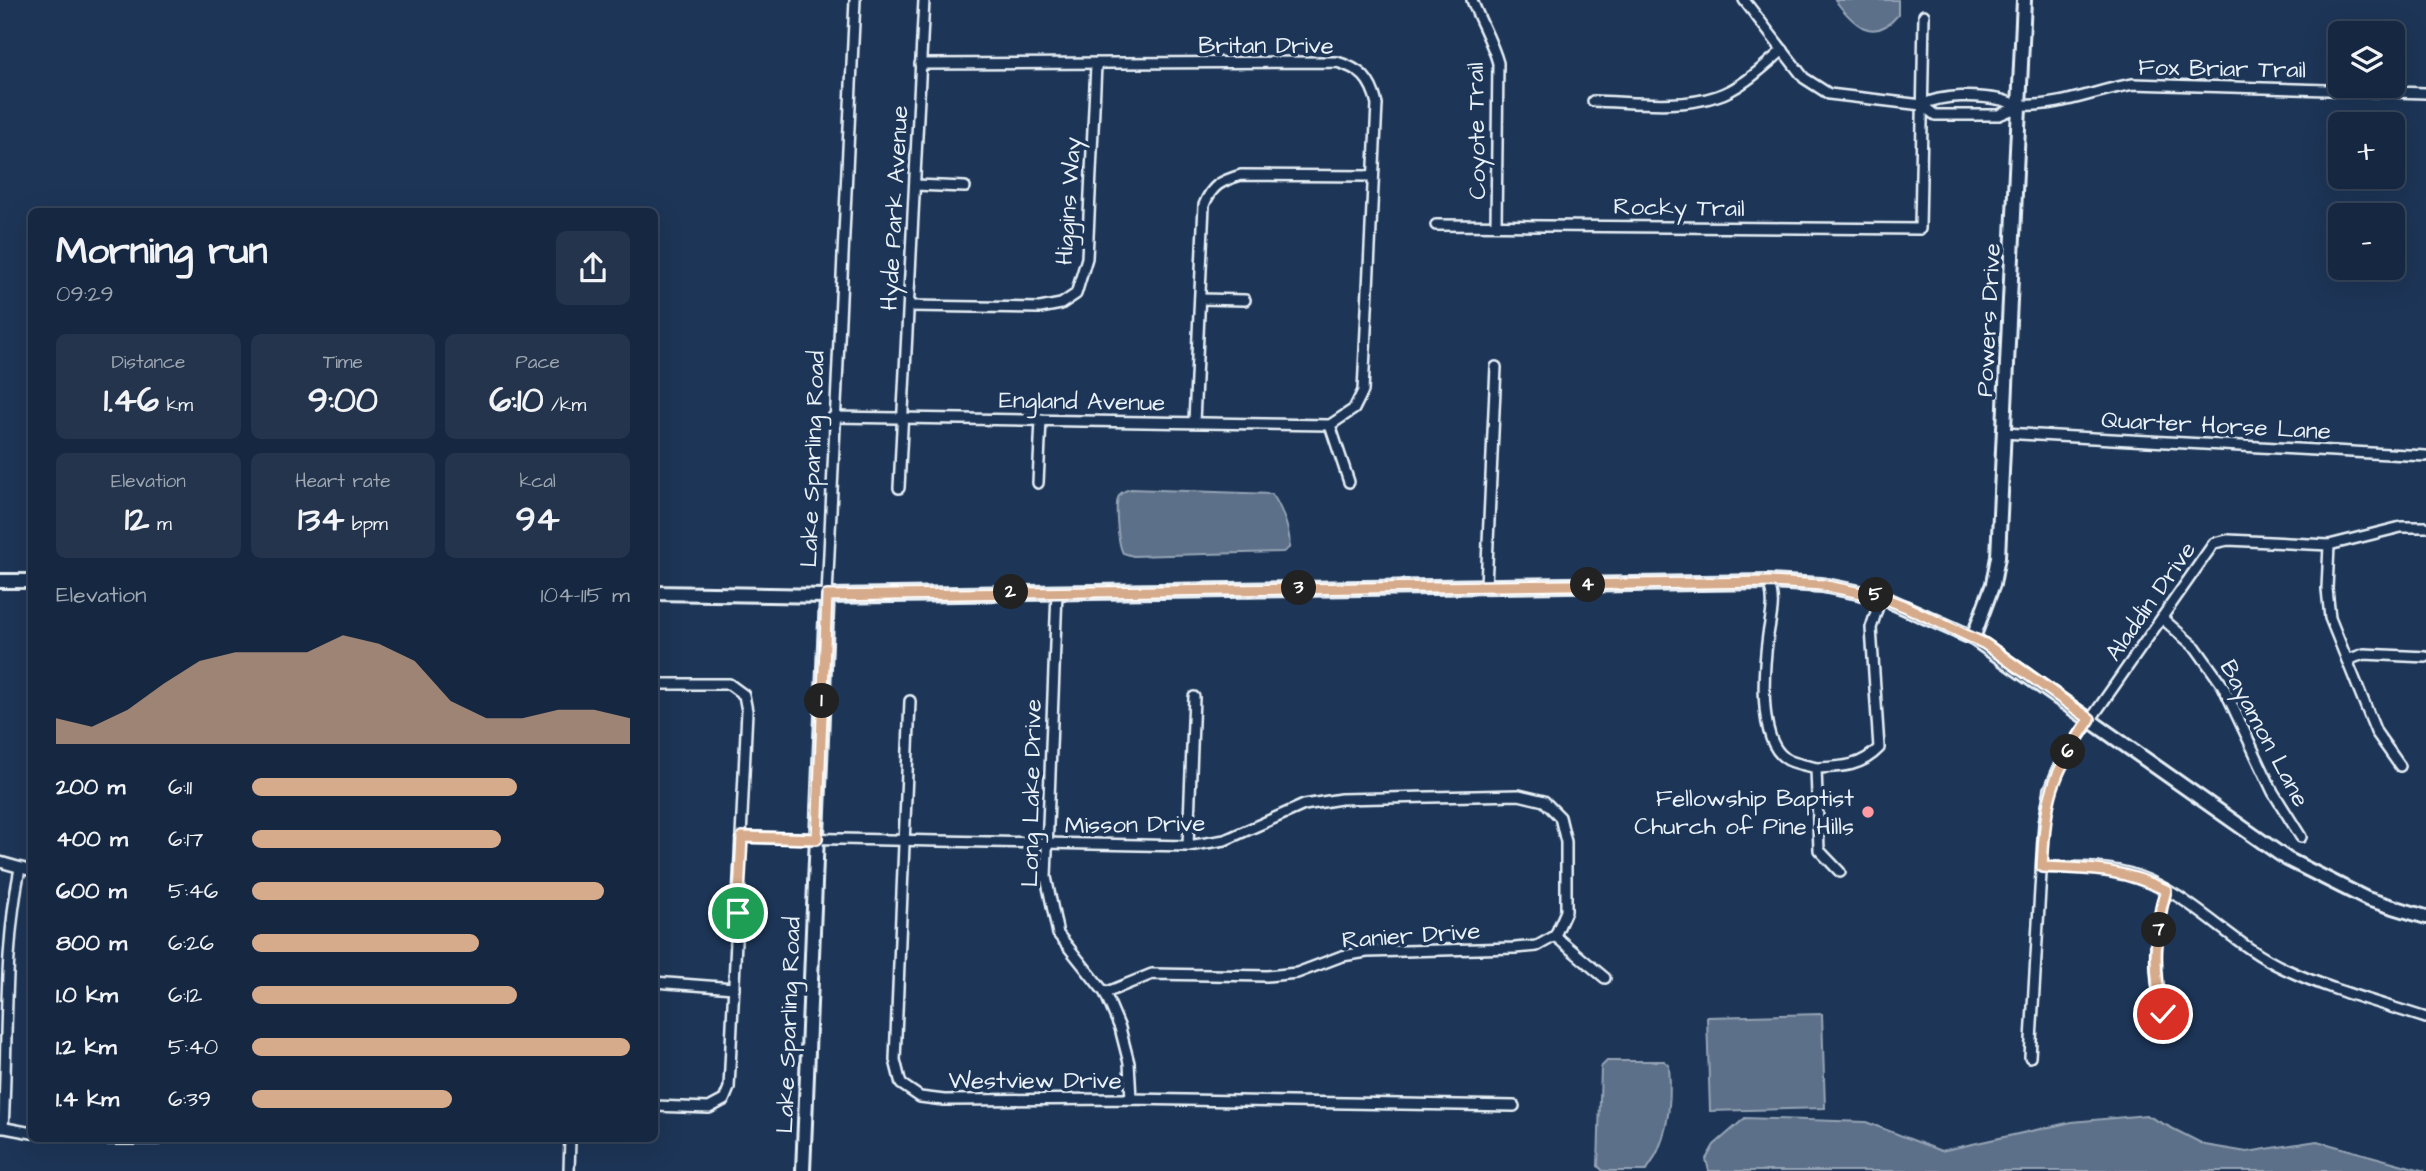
<!DOCTYPE html>
<html lang="en">
<head>
<meta charset="utf-8">
<style>
  body { margin:0; font-family:"Architects Daughter",sans-serif; background:#23344c; color:#f1f3f6; height:100vh; display:flex; flex-direction:column; font-size:26px; white-space:nowrap }
  * { box-sizing:border-box; margin:0 }
  p { font-size:23px; color:#9ea6b1 }
  .icon { flex:none; width:38px; height:38px; fill:none; stroke:currentColor; stroke-width:2; stroke-linecap:round; stroke-linejoin:round }
  .map { position:relative; flex:1; overflow:hidden }
  .side { position:absolute; left:28px; top:208px; width:630px; height:934px; display:flex; flex-direction:column; background:#162841; border-radius:10px; box-shadow:0 7px 28px #0002,0 0 0 2px #35445a }
  .side>* { flex:none }
  .tools { position:absolute; left:2328px; top:21px; display:grid; gap:14px }
  .tools a { display:grid; place-items:center; width:77px; height:77px; border-radius:10px; background:#162841; box-shadow:0 7px 28px #0002,0 0 0 2px #35445a; font-size:35px }
  .pin { position:absolute; display:grid; place-items:center; width:60px; height:60px; color:#fff; margin:-30px; border:4px solid #fff; border-radius:50%; box-shadow:0 2px 7px #0007 }
  .km { position:absolute; width:35px; height:35px; margin:-18px; border-radius:50%; background:#222; color:#fff; font-size:19px; line-height:35px; text-align:center }
  .round { display:grid; place-items:center; flex:none; width:74px; height:74px; border-radius:10px; background:#23344c }
  .head { display:flex; align-items:center; justify-content:space-between; height:119px; padding:0 28px }
  h1 { font-size:38px; font-weight:700; line-height:52px }
  .stats { display:grid; grid-template-columns:repeat(3,1fr); gap:10px; height:119px; padding:7px 28px }
  .stats div { display:grid; align-content:center; border-radius:10px; background:#23344c; text-align:center }
  .stats b { font-size:35px; font-weight:700 }
  .stats small { font-size:19px; font-weight:400 }
  .stats p { font-size:19px }
  .chart { height:196px; padding:14px 28px }
  .chart p { display:flex; justify-content:space-between }
  .chart svg { width:100%; height:126px; margin-top:7px; fill:#d6ab8b; opacity:.7 }
  ul { padding:0 28px; list-style:none; font-size:23px }
  li { display:grid; grid-template-columns:112px 84px 1fr; align-items:center; height:52px }
  li i { height:18px; border-radius:9px; background:#d6ab8b }
  .map>svg:first-child { display:block }
</style>
</head>
<body>
<div class="map">
<svg width="2426" height="1171" viewBox="0 0 2426 1171">
  <rect width="100%" height="100%" fill="#1d3557"/>
  <filter id="ink" filterUnits="userSpaceOnUse"><feTurbulence type="fractalNoise" baseFrequency=".0143" numOctaves="2"/><feDisplacementMap in="SourceGraphic" scale="14" xChannelSelector="R" yChannelSelector="G"/><feConvolveMatrix kernelMatrix="1 2 1 2 8 2 1 2 1" color-interpolation-filters="sRGB"/></filter>
  <g filter="url(#ink)">
    <!-- water -->
    <g fill="#5d7089" stroke="#95a4b5" stroke-width="2">
      <path d="M1835 0H1898V15C1873 45 1853 24 1835 0Z"/>
      <path d="M1131 489 1272 494C1281 506 1292 534 1289 548L1283 552 1133 556 1123 553C1118 545 1115 508 1118 498 1120 492 1126 490 1131 489Z"/>
      <path d="M1822 1014 1825 1108 1710 1111 1707 1017Z"/>
      <path d="M1607 1061H1664L1669 1065C1672 1101 1668 1142 1646 1171H1603L1598 1166 1601 1067Z"/>
      <path d="M2146 1115 2205 1145 2247 1152 2317 1141 2425 1171H1709L1706 1159 1714 1145 1745 1118 1866 1122 1941 1151 2072 1122Z"/>
    </g>
    <g fill="none" stroke-linecap="round" stroke-linejoin="round">
      <!-- street casing -->
      <g stroke="#e8f1f8" stroke-width="14">
        <g id="street">
          <path d="M1472 0C1480 22 1492 41 1498 63L1496 225"/>
          <path d="M1744 0 1804 78 1829 94 1922 105 1935 115H1999L2020 106"/>
          <path d="M1593 101C1633 102 1679 109 1717 96 1742 88 1763 67 1783 50"/>
          <path d="M1922 105C1942 94 1979 95 2002 100 2009 102 2015 105 2022 105 2061 107 2096 90 2133 84L2426 93"/>
          <path d="M915 185 965 187"/>
          <path d="M1436 225 1920 229 1924 15"/>
          <path d="M1200 299 1245 300"/>
          <path d="M909 306 1040 308 1061 304 1076 294 1087 258 1096 65"/>
          <path d="M833 417 1330 425 1354 409 1363 391 1377 104C1371 79 1361 69 1337 62L920 64"/>
          <path d="M1194 422 1204 205C1212 185 1221 181 1241 175L1373 176"/>
          <path d="M1330 425 1349 482"/>
          <path d="M2003 433 2426 456"/>
          <path d="M1038 483 1041 420"/>
          <path d="M899 488 924 0"/>
          <path d="M2329 545 2327 589 2330 618 2376 732 2400 766"/>
          <path d="M1768 582C1776 601 1771 615 1768 635 1764 665 1757 739 1785 758 1792 764 1808 765 1816 768L1819 850 1840 872"/>
          <path d="M1486 586 1496 367"/>
          <path d="M1057 592 1046 877 1058 934 1105 993 1120 1028 1129 1063 1131 1099"/>
          <path d="M827 596 855 0"/>
          <path d="M2163 619 2196 648 2223 686 2273 792 2301 837"/>
          <path d="M2347 660 2364 654 2426 657"/>
          <path d="M654 684H729L744 695 747 711 729 1088 724 1100 709 1108 654 1106"/>
          <path d="M910 701 895 1060 901 1084 920 1097 944 1100 1131 1099 1514 1106"/>
          <path d="M1816 768C1841 767 1861 767 1879 748L1871 628 1881 597"/>
          <path d="M742 837 1188 846 1225 840 1304 805 1341 799 1519 795 1544 801 1560 817 1566 842V911L1555 936"/>
          <path d="M1188 846 1194 697"/>
          <path d="M0 862 32 871"/>
          <path d="M2042 867C2073 868 2107 865 2137 876 2192 895 2232 945 2285 969 2330 990 2380 1003 2426 1018"/>
          <path d="M1555 936 1605 978"/>
          <path d="M654 982 734 988"/>
          <path d="M1105 993 1152 974 1267 976 1297 973 1342 956 1367 952 1515 948 1537 946 1555 936"/>
          <path d="M2163 1014C2153 973 2154 930 2166 890"/>
          <path d="M2030 1057 2044 823 2050 789 2061 762 2214 543 2228 540 2329 545 2401 527H2426"/>
          <path d="M0 1127 32 1133"/>
          <path d="M3 1128C8 1041 3 954 20 868"/>
          <path d="M104 1139H158"/>
          <path d="M569 1171 570 1139"/>
        </g>
      </g>
      <!-- secondary casing -->
      <g stroke="#e8f1f8" stroke-width="18">
        <g id="secondary">
          <path d="M0 581H32"/>
          <path d="M654 593 827 596 1768 582 1822 585 1881 597 1973 638 2287 859 2367 899 2426 917"/>
          <path d="M1973 638 1993 584 1998 557 2024 0"/>
          <path d="M803 1171 827 596"/>
        </g>
      </g>
      <!-- street -->
      <use href="#street" stroke="#1d3557" stroke-width="9"/>
      <!-- secondary -->
      <use href="#secondary" stroke="#1d3557" stroke-width="12"/>
    </g>
  </g>
  <g fill="none" stroke-linecap="round" stroke-linejoin="round" filter="url(#ink)">
    <!-- route casing -->
    <g stroke="#fff" stroke-width="14">
      <path id="route" d="M738 913 742 837 817 839 827 596 1768 582 1822 585 1881 597 1904 606 1985 644 2090 719C2050 778 2046 796 2042 867 2091 869 2120 868 2166 890 2154 930 2153 973 2163 1014"/>
    </g>
    <!-- route -->
    <use href="#route" stroke="#d6ab8b" stroke-width="9"/>
  </g>
  <!-- markers -->
  <circle fill="#ff9aa2" stroke="#1d3557" stroke-width="2.5" cx="1868" cy="812" r="7"/>
  <g text-anchor="middle" stroke-width="7" stroke-linejoin="round" paint-order="stroke">
    <!-- street labels -->
    <g font-size="24" fill="#e8f1f8" stroke="#1d3557">
      <text x="1266" y="53">Britan Drive</text>
      <text transform="translate(2222 68) rotate(1)" y="8">Fox Briar Trail</text>
      <text transform="translate(1476 131) rotate(-91)" y="8">Coyote Trail</text>
      <text transform="translate(1068 201) rotate(-86)" y="8">Higgins Way</text>
      <text transform="translate(1679 207) rotate(1)" y="8">Rocky Trail</text>
      <text transform="translate(894 208) rotate(-87)" y="8">Hyde Park Avenue</text>
      <text transform="translate(1988 320) rotate(-87)" y="8">Powers Drive</text>
      <text transform="translate(1082 401) rotate(1)" y="8">England Avenue</text>
      <text transform="translate(2216 425) rotate(3)" y="8">Quarter Horse Lane</text>
      <text transform="translate(812 459) rotate(-88)" y="8">Lake Sparling Road</text>
      <text transform="translate(2150 601) rotate(-55)" y="8">Aladdin Drive</text>
      <text transform="translate(2265 733) rotate(62)" y="8">Bayamon Lane</text>
      <text transform="translate(1031 793) rotate(-89)" y="8">Long Lake Drive</text>
      <text transform="translate(1135 824) rotate(-1)" y="8">Misson Drive</text>
      <text transform="translate(1411 935) rotate(-4)" y="8">Ranier Drive</text>
      <text transform="translate(788 1025) rotate(-88)" y="8">Lake Sparling Road</text>
      <text x="1035" y="1088">Westview Drive</text>
    </g>
    <!-- poi labels -->
    <g font-size="24" fill="#e8f1f8" stroke="#1d3557" text-anchor="end">
      <text x="1854" y="806">Fellowship Baptist<tspan x="1854" dy="28">Church of Pine Hills</tspan></text>
    </g>
  </g>
</svg>
<div class="tools">
<a><svg class="icon" aria-label="layers" viewBox="0 0 24 24"><path d="M12 4l9 5-9 5-9-5zM3 14l9 5 9-5"/></svg></a>
<a>+</a>
<a>−</a>
</div>
<div class="pin" style="left:738px;top:913px;background:#1e9e55"><svg class="icon" aria-label="arrive" viewBox="0 0 24 24"><path d="M6 21V4h12l-3 4 3 4H6"/></svg></div>
<div class="pin" style="left:2163px;top:1014px;background:#d93025"><svg class="icon" aria-label="check" viewBox="0 0 24 24"><path d="M5 12l5 5 9-10"/></svg></div>
<b class="km" style="left:822px;top:701px">1</b>
<b class="km" style="left:1011px;top:592px">2</b>
<b class="km" style="left:1299px;top:588px">3</b>
<b class="km" style="left:1588px;top:585px">4</b>
<b class="km" style="left:1876px;top:595px">5</b>
<b class="km" style="left:2068px;top:752px">6</b>
<b class="km" style="left:2159px;top:930px">7</b>
<section class="side">
<div class="head"><div><h1>Morning run</h1><p>09:29</p></div><a class="round"><svg class="icon" aria-label="share" viewBox="0 0 24 24"><path d="M12 15V3M7 8l5-5 5 5M5 13v7h14v-7"/></svg></a></div>
<div class="stats">
<div><p>Distance</p><b>1.46<small> km</small></b></div>
<div><p>Time</p><b>9:00</b></div>
<div><p>Pace</p><b>6:10<small> /km</small></b></div>
</div>
<div class="stats">
<div><p>Elevation</p><b>12<small> m</small></b></div>
<div><p>Heart rate</p><b>134<small> bpm</small></b></div>
<div><p>kcal</p><b>94</b></div>
</div>
<div class="chart"><p><span>Elevation</span>104–115 m</p>
<svg viewBox="0 0 160 44" preserveAspectRatio="none"><path d="M0 44V35L10 38L20 32L30 23L40 15L50 12L60 12L70 12L80 6L90 9L100 15L110 29L120 35L130 35L140 32L150 32L160 35V44z"/></svg>
</div>
<ul>
<li><b>200 m</b>6:11<i style="width:70%"></i></li>
<li><b>400 m</b>6:17<i style="width:66%"></i></li>
<li><b>600 m</b>5:46<i style="width:93%"></i></li>
<li><b>800 m</b>6:26<i style="width:60%"></i></li>
<li><b>1.0 km</b>6:12<i style="width:70%"></i></li>
<li><b>1.2 km</b>5:40<i style="width:100%"></i></li>
<li><b>1.4 km</b>6:39<i style="width:53%"></i></li>
</ul>
</section>
</div>
</body>
</html>
